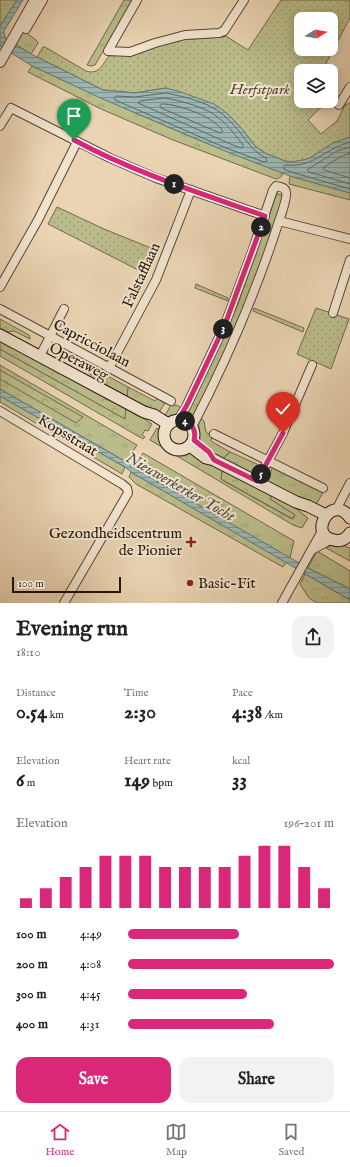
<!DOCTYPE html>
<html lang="en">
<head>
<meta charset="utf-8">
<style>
  body { margin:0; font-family:"IM FELL English",serif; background:#f2f2f2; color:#222; height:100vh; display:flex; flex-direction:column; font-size:15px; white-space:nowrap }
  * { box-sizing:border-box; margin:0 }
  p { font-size:13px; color:#767676 }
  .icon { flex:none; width:22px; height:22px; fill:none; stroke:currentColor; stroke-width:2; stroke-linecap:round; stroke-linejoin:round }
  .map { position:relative; height:603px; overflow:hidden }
  .sheet { display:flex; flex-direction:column; background:#fff; flex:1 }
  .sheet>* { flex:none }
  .needle { width:26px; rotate:79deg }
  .buttons { position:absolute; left:294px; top:12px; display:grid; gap:8px }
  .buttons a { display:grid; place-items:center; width:44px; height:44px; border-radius:8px; background:#fff; box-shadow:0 2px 10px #0003; font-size:20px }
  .scale { position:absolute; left:12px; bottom:10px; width:109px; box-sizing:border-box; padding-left:4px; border:2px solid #291609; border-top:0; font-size:11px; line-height:14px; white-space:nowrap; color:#291609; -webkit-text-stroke:3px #f1e3ce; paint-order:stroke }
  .pin { position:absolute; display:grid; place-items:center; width:34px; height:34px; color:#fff; margin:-41px -17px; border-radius:50% 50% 50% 0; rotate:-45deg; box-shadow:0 0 4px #0007 }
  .pin .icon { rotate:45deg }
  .km { position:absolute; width:20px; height:20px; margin:-10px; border-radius:50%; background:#222; color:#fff; font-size:11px; line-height:20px; text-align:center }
  .round { display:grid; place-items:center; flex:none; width:42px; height:42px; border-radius:12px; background:#f2f2f2 }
  .head { display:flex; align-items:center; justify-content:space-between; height:68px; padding:0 16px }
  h1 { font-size:22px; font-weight:800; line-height:30px }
  .figures { display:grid; grid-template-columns:repeat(3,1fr); gap:6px; height:68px; padding:4px 16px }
  .figures div { display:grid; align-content:center }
  .figures b { font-size:20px; font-weight:800 }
  .figures small { font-size:11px; font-weight:400 }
  .figures p { font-size:11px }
  .chart { height:112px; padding:8px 16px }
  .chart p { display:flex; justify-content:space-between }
  .chart svg { width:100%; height:72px; margin-top:4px; stroke:#db2777; stroke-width:6 }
  .cta { display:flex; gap:8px; margin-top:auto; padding:8px 16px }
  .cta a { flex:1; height:46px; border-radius:12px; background:#db2777; color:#fff; font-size:16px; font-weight:800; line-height:46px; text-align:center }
  .cta a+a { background:#f2f2f2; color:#222 }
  ul { padding:0 16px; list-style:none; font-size:13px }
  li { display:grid; grid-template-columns:64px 48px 1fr; align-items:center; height:30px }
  li i { height:10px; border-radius:5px; background:#db2777 }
  .tabs { display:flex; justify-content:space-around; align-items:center; height:56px; border-top:1px solid #e0e0e0; background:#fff; font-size:11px; color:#767676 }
  .tabs a { display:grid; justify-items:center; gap:2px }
  .tabs .active { color:#db2777 }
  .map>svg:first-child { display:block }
</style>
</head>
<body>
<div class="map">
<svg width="350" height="603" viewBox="0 0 350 603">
  <defs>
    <pattern id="grass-tufts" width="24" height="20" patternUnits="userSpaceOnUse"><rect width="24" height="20" fill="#babc8a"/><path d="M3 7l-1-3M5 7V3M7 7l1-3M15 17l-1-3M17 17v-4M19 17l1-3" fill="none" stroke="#a0a176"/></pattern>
    <pattern id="forest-crowns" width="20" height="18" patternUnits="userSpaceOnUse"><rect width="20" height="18" fill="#babc8a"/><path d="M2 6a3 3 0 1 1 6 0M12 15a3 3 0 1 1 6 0" fill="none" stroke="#a0a176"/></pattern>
    <pattern id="park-dots" width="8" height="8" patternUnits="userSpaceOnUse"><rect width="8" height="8" fill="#babc8a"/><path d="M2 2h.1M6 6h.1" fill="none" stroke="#a0a176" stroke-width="1.8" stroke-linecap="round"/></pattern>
    <pattern id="water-rules" width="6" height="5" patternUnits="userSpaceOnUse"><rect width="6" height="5" fill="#9ab7b4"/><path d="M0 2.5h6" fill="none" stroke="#7e9491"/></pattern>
  </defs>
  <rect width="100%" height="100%" fill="#ead4b3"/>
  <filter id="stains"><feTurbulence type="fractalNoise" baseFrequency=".005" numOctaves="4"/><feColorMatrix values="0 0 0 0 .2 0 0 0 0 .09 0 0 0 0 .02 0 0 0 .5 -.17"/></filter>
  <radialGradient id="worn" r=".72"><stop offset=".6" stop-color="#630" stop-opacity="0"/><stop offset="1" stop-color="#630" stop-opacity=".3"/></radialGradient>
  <!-- grass -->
  <g fill="url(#grass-tufts)" stroke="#72694a">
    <path d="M0 0H17L0 26Z"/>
    <path d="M124 0H133L95 65 91 66 87 65Z"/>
    <path d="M23 30 37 41 38 43 31 54 15 44Z"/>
    <path d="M32 66C115 104 198 142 283 173 282 177 280 178 276 179L173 140 101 109 28 72Z"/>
    <path d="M290 176 350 193V200L289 184Z"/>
    <path d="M277 193 283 196 284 200 244 310 193 420 184 416 237 307Z"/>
    <path d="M0 349 124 418 126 407 152 424 148 431 145 430 142 435 145 437 143 439 0 356Z"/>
    <path d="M0 365 137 445 132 453 134 455 128 463 0 389Z"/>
    <path d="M128 387 155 401 158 397 161 398V401L165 403 158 414 127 398Z"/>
    <path d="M0 396 125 467 122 474 0 402Z"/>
    <path d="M171 405H176L182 408C177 415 173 418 164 417Z"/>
    <path d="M200 417 204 421 206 432 212 436 211 441 230 452 222 459C206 449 191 438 200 417Z"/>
    <path d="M157 428C164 433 161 443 168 449 175 455 181 452 189 453 200 454 212 464 222 470V480L292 519 295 515 270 499 272 494 289 503 308 518 302 528 293 525 150 440Z"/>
    <path d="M143 453 294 541 290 558 134 468Z"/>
    <path d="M273 466 324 491 315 506 268 482 269 477Z"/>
    <path d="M131 472 286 562 283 567 136 484 129 477Z"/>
    <path d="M332 545 344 546 350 548V561L326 548Z"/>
    <path d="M317 551 350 571V589L308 568Z"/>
  </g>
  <!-- forest -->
  <g fill="url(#forest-crowns)" stroke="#72694a">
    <path d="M0 319 29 335 30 339 14 331 8 332 0 328Z"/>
    <path d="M0 339 126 407 125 419 0 349Z"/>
    <path d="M61 351 128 387 127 398 60 355Z"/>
    <path d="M0 370 83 417 76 423 0 379Z"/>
    <path d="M230 452 257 464 258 467 261 466C255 482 232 464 222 459Z"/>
    <path d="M222 470 272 494 270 499 295 515 293 519 221 479Z"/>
    <path d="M305 574 350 600V603H317L309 598 300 584Z"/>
  </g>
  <!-- park -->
  <g fill="url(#park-dots)" stroke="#72694a" fill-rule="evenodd">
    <path d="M281 0H350V18L322 71H301V101H328V105L319 109 308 120 321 134 337 121 345 105 350 103V137L333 143 310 158 303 160 292 162 285 161 265 153 256 147 242 129 228 114 166 88 135 93 103 90 37 57 43 47H45L86 71C99 75 102 65 109 56L126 55 177 40 223 37 226 36 248 50ZM301 19H331V49H301Z"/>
    <path d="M57 207 104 229 156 250 146 274 48 224Z"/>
    <path d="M196 284 228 298V301L195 288Z"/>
    <path d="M254 308 304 328 303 332 253 311Z"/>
    <path d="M316 308 349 319 331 369 297 354Z"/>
  </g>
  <!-- water -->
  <g fill="url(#water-rules)" stroke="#6d7770">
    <path d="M17 0H23L4 31 6 40 37 57 103 90 135 93 166 88 181 92 214 104 228 114 242 129 256 147 265 153 285 161 292 162 303 160 310 158 333 143 350 137V193L290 176 225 151 105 100 32 66 0 46V26Z"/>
    <path d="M0 389 128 463 134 468 308 568 350 589V600L131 472 125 467 0 396Z"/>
  </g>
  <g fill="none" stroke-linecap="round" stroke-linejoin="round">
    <!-- shore -->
    <g stroke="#62665e" stroke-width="1">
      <path d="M166 93C180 96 200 100 213 108 223 113 231 122 238 130 247 141 253 152 266 158L267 161 264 162 226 148 115 100 114 98 116 96 135 97Z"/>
      <path d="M166 98C180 101 197 105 210 112 223 119 234 133 243 145V147L241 148 228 143 138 103 140 101Z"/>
      <path d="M162 104C176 103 218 118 223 132L220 133 161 108 160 106Z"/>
      <path d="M350 142C324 149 314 168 285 165L283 167 284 169 291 172 350 189"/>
      <path d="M350 147 337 151 307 170 309 172 350 184"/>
      <path d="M350 153 340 157 323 168 324 170 350 178"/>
    </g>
    <!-- minor casing -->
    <g stroke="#594634" stroke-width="10">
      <g id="minor">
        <path d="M137 0 108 51 130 52 155 43 185 35 219 33 224 31 244 0"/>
        <path d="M26 29 43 0"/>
        <path d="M339 105 350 87"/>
        <path d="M0 126 11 108 110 158 156 178 265 216"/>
        <path d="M279 221 350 239"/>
        <path d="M0 287 38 220 77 142"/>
        <path d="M0 309 171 401"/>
        <path d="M333 313 350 260"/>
        <path d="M40 356 64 309"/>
        <path d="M109 368 156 280 191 190"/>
        <path d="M0 411 122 484 127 488 128 493 64 603"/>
        <path d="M178 420 186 407 224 327 252 252 273 190 276 186C280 187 285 187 286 192 288 197 280 218 278 224 255 295 227 360 192 427"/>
        <path d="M214 434 323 488"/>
        <path d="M257 481 283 433 312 365"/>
        <path d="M336 510 350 483"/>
        <path d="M312 550 330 540"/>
        <path d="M282 603 322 531"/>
      </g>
    </g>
    <!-- tertiary casing -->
    <g stroke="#594634" stroke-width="12">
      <path id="tertiary" d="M0 62 35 0"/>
    </g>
    <!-- secondary casing -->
    <g stroke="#291609" stroke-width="13">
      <g id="secondary">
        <path d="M0 335 144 412 154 415 168 424"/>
        <circle cx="179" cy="435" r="15"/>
        <path d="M190 446 206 458 214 460 296 502 308 506 326 515"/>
        <path d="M350 518C333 492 306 535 334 540 341 542 346 539 350 533"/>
      </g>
    </g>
    <!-- minor -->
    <use href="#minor" stroke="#f1e3ce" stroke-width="8"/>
    <!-- tertiary -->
    <use href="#tertiary" stroke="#f1e3ce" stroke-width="10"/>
    <!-- secondary -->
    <use href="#secondary" stroke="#f1e3ce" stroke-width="11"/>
  </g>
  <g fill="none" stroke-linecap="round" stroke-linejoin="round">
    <!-- route casing -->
    <g stroke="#fff" stroke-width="8">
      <path id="route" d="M74 140C135 173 200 193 265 216L224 327 187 405 178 420C190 420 197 429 194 440L209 452 214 460 257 481 283 433"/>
    </g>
    <!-- route -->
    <use href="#route" stroke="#db2777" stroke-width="5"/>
  </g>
  <!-- markers -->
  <g fill="#8f2418" stroke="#f1e3ce" stroke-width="1.5">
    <path d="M189 536h4v4h4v4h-4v4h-4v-4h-4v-4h4z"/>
    <circle cx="190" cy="583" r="4"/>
  </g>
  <g text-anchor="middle" stroke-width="4" stroke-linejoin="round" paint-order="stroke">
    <!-- park labels -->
    <g font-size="15" font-style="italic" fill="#544830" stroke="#f1e3ce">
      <text x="260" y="94">Herfstpark</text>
    </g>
    <!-- street labels -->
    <g font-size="15" fill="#291609" stroke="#f1e3ce">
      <text transform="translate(141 275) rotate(-65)" y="5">Falstafflaan</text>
      <text transform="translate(92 343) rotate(28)" y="5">Capricciolaan</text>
      <text transform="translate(79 361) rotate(28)" y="5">Operaweg</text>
      <text transform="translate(68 435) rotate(31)" y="5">Kopsstraat</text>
    </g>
    <!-- poi labels -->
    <g font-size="15" fill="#291609" stroke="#f1e3ce" text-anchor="end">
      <text x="182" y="538">Gezondheidscentrum<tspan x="182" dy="17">de Pionier</tspan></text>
      <text x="198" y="588" text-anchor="start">Basic-Fit</text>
    </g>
    <!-- water labels -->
    <g font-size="16" font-style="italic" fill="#514e45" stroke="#f1e3ce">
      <text transform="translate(181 486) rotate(30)" y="6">Nieuwerkerker Tocht</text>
    </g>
  </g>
  <rect width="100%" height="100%" filter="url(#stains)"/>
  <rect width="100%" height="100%" fill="url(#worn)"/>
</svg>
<div class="buttons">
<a><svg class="needle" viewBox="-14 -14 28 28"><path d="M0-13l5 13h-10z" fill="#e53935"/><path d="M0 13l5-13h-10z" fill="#767676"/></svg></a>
<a><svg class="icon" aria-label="layers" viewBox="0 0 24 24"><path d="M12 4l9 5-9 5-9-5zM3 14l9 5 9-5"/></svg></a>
</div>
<div class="scale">100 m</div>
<div class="pin" style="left:74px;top:140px;background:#1e9e55"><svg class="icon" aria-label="arrive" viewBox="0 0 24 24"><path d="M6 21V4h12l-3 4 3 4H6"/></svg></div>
<div class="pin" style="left:283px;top:433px;background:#d93025"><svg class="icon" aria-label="check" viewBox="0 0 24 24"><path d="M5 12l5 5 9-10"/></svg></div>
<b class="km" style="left:174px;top:184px">1</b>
<b class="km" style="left:261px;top:227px">2</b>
<b class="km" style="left:223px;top:329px">3</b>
<b class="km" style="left:185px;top:421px">4</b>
<b class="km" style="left:261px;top:474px">5</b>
</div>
<section class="sheet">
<div class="head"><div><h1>Evening run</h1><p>18:10</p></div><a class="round"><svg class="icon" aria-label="share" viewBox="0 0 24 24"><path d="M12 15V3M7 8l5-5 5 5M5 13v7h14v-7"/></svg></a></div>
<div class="figures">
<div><p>Distance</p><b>0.54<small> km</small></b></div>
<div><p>Time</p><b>2:30</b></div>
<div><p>Pace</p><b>4:38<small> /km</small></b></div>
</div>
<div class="figures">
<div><p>Elevation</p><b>6<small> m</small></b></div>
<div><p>Heart rate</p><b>149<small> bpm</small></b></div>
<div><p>kcal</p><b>33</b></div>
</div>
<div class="chart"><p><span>Elevation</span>196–201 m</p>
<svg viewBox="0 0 160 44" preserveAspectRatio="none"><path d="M5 44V38M15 44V32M25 44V25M35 44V19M45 44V12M55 44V12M65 44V12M75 44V19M85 44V19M95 44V19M105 44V19M115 44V12M125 44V6M135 44V6M145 44V19M155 44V32"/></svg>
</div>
<ul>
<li><b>100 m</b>4:49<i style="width:54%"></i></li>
<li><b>200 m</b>4:08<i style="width:100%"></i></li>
<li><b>300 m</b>4:45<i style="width:58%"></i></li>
<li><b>400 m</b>4:31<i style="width:71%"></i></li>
</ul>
<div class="cta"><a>Save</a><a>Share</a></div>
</section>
<nav class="tabs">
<a class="active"><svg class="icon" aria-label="home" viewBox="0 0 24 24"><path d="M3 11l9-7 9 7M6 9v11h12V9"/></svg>Home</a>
<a><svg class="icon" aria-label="map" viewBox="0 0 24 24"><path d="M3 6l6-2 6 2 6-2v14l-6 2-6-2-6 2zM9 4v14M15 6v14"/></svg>Map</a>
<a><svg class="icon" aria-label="saved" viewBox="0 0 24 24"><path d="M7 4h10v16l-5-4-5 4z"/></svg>Saved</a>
</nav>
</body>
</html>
